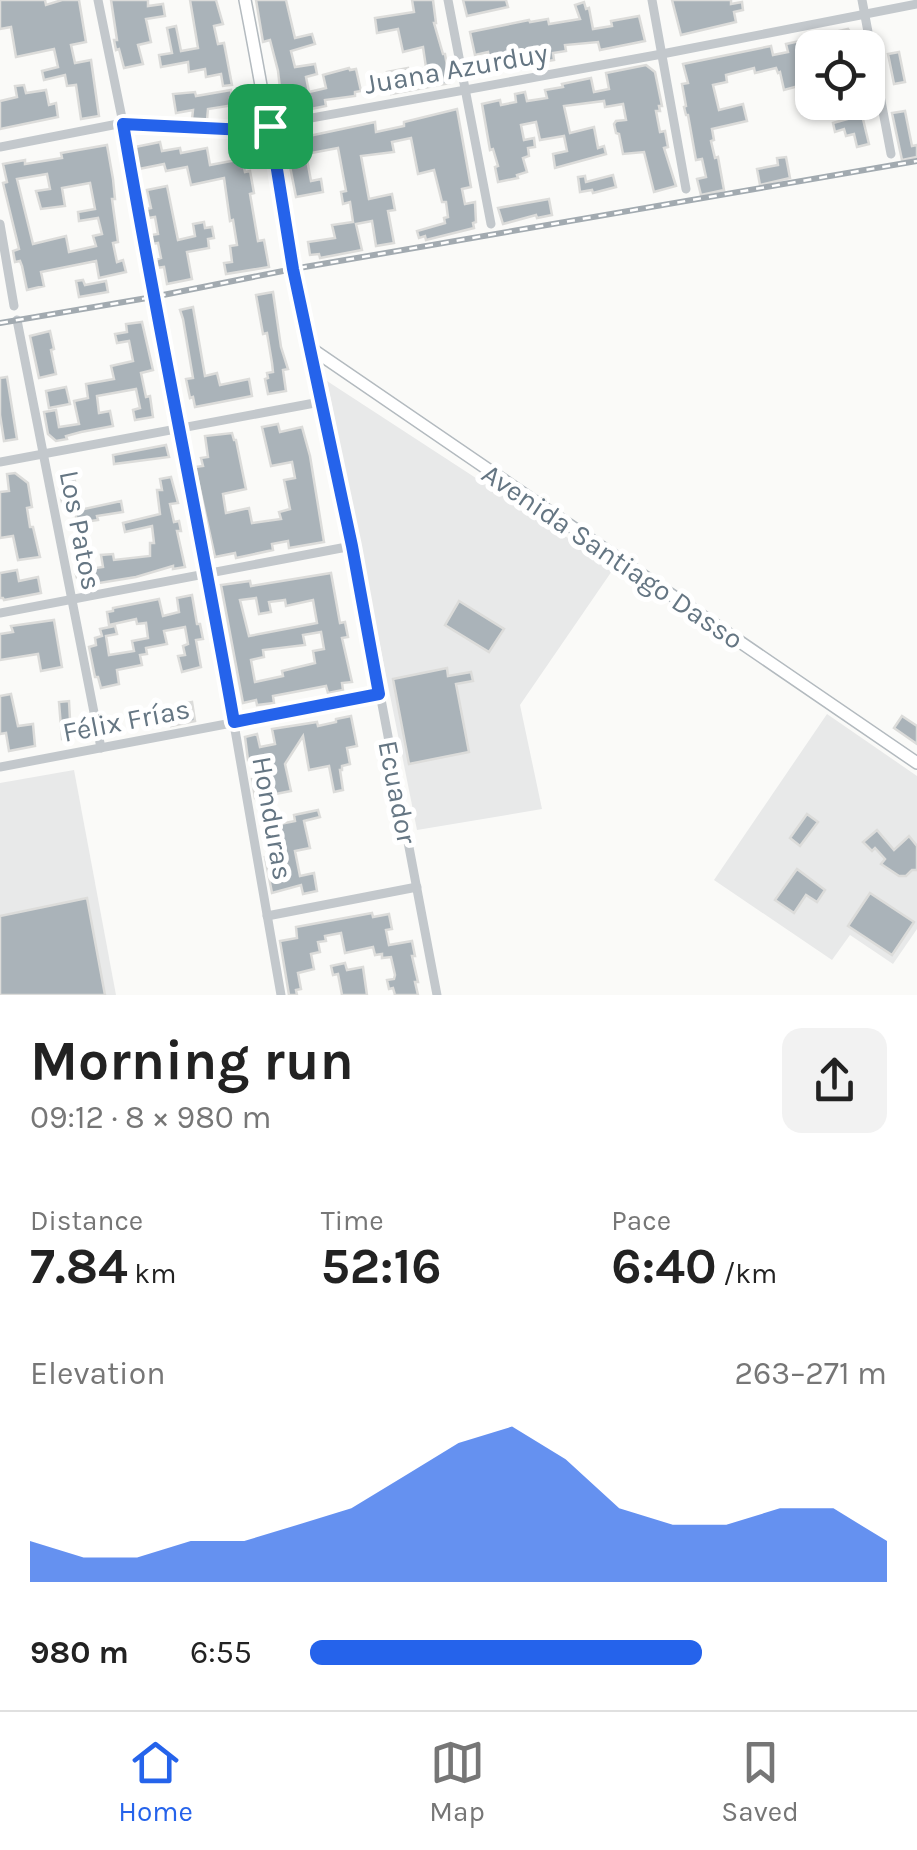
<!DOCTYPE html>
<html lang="en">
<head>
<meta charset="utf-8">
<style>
  body { margin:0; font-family:Karla,sans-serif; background:#f2f2f2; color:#222; height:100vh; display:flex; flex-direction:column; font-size:38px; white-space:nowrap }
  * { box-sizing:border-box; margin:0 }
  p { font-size:32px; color:#767676 }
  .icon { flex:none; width:55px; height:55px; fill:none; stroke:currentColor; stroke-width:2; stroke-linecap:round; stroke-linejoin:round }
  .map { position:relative; height:995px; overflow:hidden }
  .sheet { display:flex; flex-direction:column; background:#fff; flex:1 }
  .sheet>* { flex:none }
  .controls { position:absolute; left:795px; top:30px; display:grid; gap:20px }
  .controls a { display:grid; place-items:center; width:90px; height:90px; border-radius:20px; background:#fff; box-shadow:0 2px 8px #0004; font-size:50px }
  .pin { position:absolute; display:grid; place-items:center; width:85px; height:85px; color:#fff; margin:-42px; border-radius:20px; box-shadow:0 5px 15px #0006 }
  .round { display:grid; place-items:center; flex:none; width:105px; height:105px; border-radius:20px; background:#f2f2f2 }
  .head { display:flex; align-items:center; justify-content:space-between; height:170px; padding:0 30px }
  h1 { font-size:55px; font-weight:700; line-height:75px }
  .metrics { display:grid; grid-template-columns:repeat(3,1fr); gap:15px; height:170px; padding:10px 30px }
  .metrics div { display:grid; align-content:center }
  .metrics b { font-size:50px; font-weight:700 }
  .metrics small { font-size:28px; font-weight:400 }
  .metrics p { font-size:28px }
  .chart { height:280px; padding:20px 30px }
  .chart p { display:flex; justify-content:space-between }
  .chart svg { width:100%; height:180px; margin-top:10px; fill:#2563eb; opacity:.7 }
  ul { padding:0 30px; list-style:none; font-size:32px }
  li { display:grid; grid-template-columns:160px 120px 1fr; align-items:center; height:75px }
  li i { height:25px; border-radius:12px; background:#2563eb }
  .tabs { display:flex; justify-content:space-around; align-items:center; height:140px; border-top:2px solid #e0e0e0; background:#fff; font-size:28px; color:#767676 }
  .tabs a { display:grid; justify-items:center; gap:5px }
  .tabs .current { color:#2563eb }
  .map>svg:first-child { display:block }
</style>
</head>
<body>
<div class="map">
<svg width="917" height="995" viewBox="0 0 917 995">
  <rect width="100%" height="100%" fill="#fafaf8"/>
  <!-- built -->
  <g fill="#e8e9e9">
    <path d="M327 381 614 568 520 705 542 809 417 830Z"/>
    <path d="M827 714 917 776V929L893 964 850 935 832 960 714 880Z"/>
    <path d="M74 770 116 995H0V783Z"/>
  </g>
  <!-- building -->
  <g fill="#aab3b9" stroke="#dcdcda" stroke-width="2.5" fill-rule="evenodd">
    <path d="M0 0H45L46 5 62 0H79L86 42 71 45 75 63 91 60 99 116 81 119 76 85 67 86 65 75 44 80 42 71 58 67 54 49 16 57 11 27 0 29Z"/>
    <path d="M111 0H148V6L163 4 165 16 146 19 151 42 138 45 143 64 124 68 119 49 116 50 114 40H117Z"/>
    <path d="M190 0H216L223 24 214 26 218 44 224 43 232 85 223 86 221 74 206 77 205 69 189 72 188 62 161 67 159 55 172 53 167 28 176 26 181 51 198 48Z"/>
    <path d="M256 0H286L295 38 312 34 315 44 291 51 295 67 315 64 317 74 306 77 309 92 326 88 323 75 349 68 350 70 356 69 361 91 355 92V96L325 100 326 106 280 115 275 90 280 88 278 71 270 40 263 42Z"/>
    <path d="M412 0H433L436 23H434L443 54H445L450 83 391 94 387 72 408 68 410 78 427 74 423 47 403 52 398 29 377 33 375 18 414 12Z"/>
    <path d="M463 0H506L508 7 467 16Z"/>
    <path d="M672 0H731V4L742 2 743 10 734 12 736 22 681 35Z"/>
    <path d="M584 2 586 9 589 8 593 29 612 26 611 21 639 16 645 41 600 50 598 42 565 45 566 51 553 53 554 60 542 62 541 58 520 62 521 69 511 70V68L492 72 488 52 475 55 470 32 529 20 530 22 548 19 549 24 580 19 575 5Z"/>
    <path d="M848 29 851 33 854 32 858 48H825L822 35Z"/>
    <path d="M800 41 805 61 810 60 812 87 803 89 802 85 784 90 780 72 778 73 776 68 755 73 754 68 726 75 727 82 713 85 719 110 743 104 747 121 712 129 714 140 711 141 715 158 718 157 724 190 701 195 697 179 706 177 702 159 696 160 688 115H686L684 107 686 106 682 84 688 83 683 64 771 46 773 55 788 52 786 44Z"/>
    <path d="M899 52 905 82 894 84 888 54Z"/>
    <path d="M646 65 655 72 662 106H659L660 111H656L660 132 665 131 668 147 664 148 676 186 654 192 644 152 623 154 619 134 616 133 614 124 616 121 626 120 623 104 605 107 604 101 564 106 570 133 594 127 598 148 604 146 606 154 555 168 553 154 567 151 564 136 540 140 536 122 521 125 524 140 534 138 535 147 528 148 529 156 523 158 527 172 517 175 518 178 498 182 495 167 498 166 493 149 490 150 482 104 500 100 501 105 516 102 515 94 525 92 527 101 547 98 545 90 563 87 562 84 591 78 594 92 609 89 606 73Z"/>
    <path d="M24 85 26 93 46 90 49 105 56 103 58 117 0 129V101L17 97 15 86Z"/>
    <path d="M231 90 234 105 208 109 207 120 192 119 193 110 176 113 173 94 195 92 196 96Z"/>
    <path d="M457 109 471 187 462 189 465 204 475 202 476 222 473 223 474 228 426 240 425 236 419 238 417 231 445 223 444 218 448 217 446 202H442L434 170 418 174 411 138 392 142 394 152 361 156 369 199 392 194 395 210 388 211 394 243 376 246 372 221 356 224 362 250 320 258 319 254 310 255 308 242 335 238 332 225 353 222 350 202 343 204 341 192 346 191 338 148 306 154 311 181 321 179 323 192 296 197 285 141 375 122 376 132 404 126V122Z"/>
    <path d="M905 111 912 146 917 145V157L902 160 892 113Z"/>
    <path d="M862 115 869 144 857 147 854 134 846 136 844 129 835 132 833 123Z"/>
    <path d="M160 142 162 151 180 148 181 153 207 148 210 165 242 159 245 172 250 171 254 193 250 194 258 241 264 240 269 267 226 274 224 263 232 262 230 246 237 245 233 220 230 221 224 178 191 185 187 167 166 171 164 164 139 169 135 147Z"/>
    <path d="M107 145 113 179 115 199H112L118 242 113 243 117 262 123 260 126 272 99 278 96 261 41 272 44 286 27 290 22 266 20 261 15 262 13 251 19 249 3 183 7 182 3 164 25 160V164L62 158 61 153ZM47 174 50 189 36 191 41 209 65 206 62 188 90 183 95 209 78 212 79 221 98 218 102 234 93 236 96 246 69 252 66 236 33 244 17 179Z"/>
    <path d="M786 157 790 178 760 185 757 169 778 165 777 158Z"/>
    <path d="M613 175 616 187 593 193 592 190 580 192 578 177 585 176 586 182Z"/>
    <path d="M167 186 178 240 195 236 193 224 204 222 205 228 212 227 214 238 208 239 209 248 187 252 192 279 167 284 164 267 156 268 155 260 161 258 158 243 152 244 151 235 158 234 155 217 148 218 146 209 151 208 147 190Z"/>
    <path d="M549 199 552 215 537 218 536 215 503 224 498 208Z"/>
    <path d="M83 280 85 285 106 281 108 292 79 297 76 281Z"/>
    <path d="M273 292 281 347 288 369 283 370 286 391 268 394 265 379 268 378 267 373 273 372 272 363 267 333 263 334 256 295Z"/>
    <path d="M193 307 205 376 217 373 220 385 249 379 252 396 195 407 193 397 190 398 186 379 193 378 183 319 180 310Z"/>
    <path d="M142 322 153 370 141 373 146 397 150 396 153 417 135 420 133 410 140 408 136 389 97 396 99 413 110 411 113 426 81 432 66 436 67 439 56 441 48 434 44 412 56 410 59 427 79 424 74 401 88 398 86 384 114 379 111 366 133 361 129 341 117 343 115 334 127 332 126 324Z"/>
    <path d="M50 331 54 349 51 350 56 374 39 378 30 336Z"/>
    <path d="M7 377 17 439 4 441 0 415V378Z"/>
    <path d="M66 387 70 404 49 408 46 391Z"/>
    <path d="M278 424 280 432 302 427 310 456 324 542 289 548 288 541 272 544 273 550 236 558 235 553 215 557 195 467 203 466 201 458 208 457 205 436 232 433 234 440H236L246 489 223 494 226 513 249 508 252 523 281 519 279 512 290 509 284 480 295 478 292 462 271 466 262 427Z"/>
    <path d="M166 445 169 457 114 464 113 455Z"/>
    <path d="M15 473 28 483 32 507 27 508 30 527H33L40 557 18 560 13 536 0 538V492L9 491 7 474Z"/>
    <path d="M74 474 78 505 63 507 57 477Z"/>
    <path d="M171 477 178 503 170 504 174 522 179 521 181 531H177L185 567 173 569V566L136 577 87 585 77 578 75 571 103 567 101 555 113 554 114 560 150 556V543H154L152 526 125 532 123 523 160 514 157 490H162L160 479Z"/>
    <path d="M121 501 123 512 97 516 98 520 77 523 75 511Z"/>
    <path d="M17 570 19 581 38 577 41 593 4 600 3 598H0V573Z"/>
    <path d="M331 573 340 623 345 622 348 637 342 638 352 682 342 683 343 690 328 693 326 686 273 696 274 703 257 705 256 700 243 703 221 585 250 581 251 586ZM256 598 259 614 271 612 269 602 285 600 286 606 313 600 317 623 249 636 240 600ZM321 632 324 649 313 651 315 663 282 671 283 676 255 682 251 660 264 657 263 650 305 645 303 635Z"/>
    <path d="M192 595 197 624H200L203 639 196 640 201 667 182 672 178 656 185 655 183 646 188 644 185 627 164 631 167 644 146 648 147 654 140 655 142 665 117 670 119 684 101 688 98 677H95L89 647 96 645 95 638 102 636 100 629 115 626 117 634 106 636 109 655 134 651 132 641 148 638 146 623 137 624 136 619 109 625 107 612 113 611V608L159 599 163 616 179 612 177 598Z"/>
    <path d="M459 601 504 629 489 652 445 625Z"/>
    <path d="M54 620 62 667 41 671 38 654 0 660V634L13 632 11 626Z"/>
    <path d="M447 668 448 676 471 672 473 681 456 684 469 752 409 764 393 679Z"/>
    <path d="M11 694 18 726 33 724 35 746 9 751 6 733 0 734V696Z"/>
    <path d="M69 701 71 738 62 739 59 702Z"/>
    <path d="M192 702 195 721 171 726 170 722 154 725 152 717 169 713 168 707Z"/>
    <path d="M351 716 357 746 347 748 350 764 342 766V770H340L343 790 334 792 329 766 309 770 303 736 285 764 291 791 255 798 252 779 269 776 266 756 248 760 245 737 257 734 260 747 275 744 272 729 317 722 318 726 336 722V719Z"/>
    <path d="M902 716 917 726V744L894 728Z"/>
    <path d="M318 810 320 817 304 821 310 848 295 851 300 876 314 873 317 891 303 894 301 885 272 893 265 857 281 854 275 825 295 821 294 815Z"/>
    <path d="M807 814 818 822 800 846 790 838Z"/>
    <path d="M877 830 894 850 909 836 917 846V870H912L906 876H899L881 864 885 859 875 848 872 851 863 842Z"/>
    <path d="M797 869 825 890 817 902 806 895 794 913 775 900Z"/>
    <path d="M870 893 914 922 892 955 848 926Z"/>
    <path d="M87 898 105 995H0V916Z"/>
    <path d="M372 913 373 917 389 914 392 929 386 930 389 945 412 941 415 956H412L418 982H415L418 995H395L393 988 389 989 387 980 394 979 395 975 391 957 382 958V954L375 955 373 947 345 953 341 933 325 936 326 941 318 942 320 952 311 954 314 969 298 973 301 989 296 990 297 995H289L280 941 297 938 296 927Z"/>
    <path d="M345 963 347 970 363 967 367 995H342L338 974 333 975 331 966Z"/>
  </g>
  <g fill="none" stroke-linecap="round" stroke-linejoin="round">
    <!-- secondary casing -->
    <g stroke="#b3babf" stroke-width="14">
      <path id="secondary" d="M245 0C268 116 285 232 309 347L917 763"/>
    </g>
    <!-- street -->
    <g stroke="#c3c8cc" stroke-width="9">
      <path d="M98 0 123 123 153 297 208 574 281 995"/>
      <path d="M448 0 491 224"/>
      <path d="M652 0 686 189"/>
      <path d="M862 0 891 154"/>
      <path d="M0 147 123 123 246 130 662 54 917 4"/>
      <path d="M0 224 14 306"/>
      <path d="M17 320 101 748"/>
      <path d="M309 347 352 546 437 995"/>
      <path d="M0 462 320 402"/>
      <path d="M0 613 352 546"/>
      <path d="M0 767 379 695"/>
      <path d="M267 916 417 887"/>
    </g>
    <!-- secondary -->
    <use href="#secondary" stroke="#fff" stroke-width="11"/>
    <!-- rail casing -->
    <g stroke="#a2aab0" stroke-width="6">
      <path id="rail" d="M0 323 153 297 293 269 917 161"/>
    </g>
    <!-- rail -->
    <use href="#rail" stroke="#fff" stroke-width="2.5" stroke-dasharray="8" stroke-linecap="butt"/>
  </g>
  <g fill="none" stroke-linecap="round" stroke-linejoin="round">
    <!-- route casing -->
    <g stroke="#fff" stroke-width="20">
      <path id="route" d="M123 124 246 130 270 126 293 269 352 546 379 694 234 722C199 522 157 324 123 124Z"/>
    </g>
    <!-- route -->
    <use href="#route" stroke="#2563eb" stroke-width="12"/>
  </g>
  <g text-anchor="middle" stroke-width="10" stroke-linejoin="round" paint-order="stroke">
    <!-- street labels -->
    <g font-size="28" fill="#657683" stroke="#fff">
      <text transform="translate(456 68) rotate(-10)" y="10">Juana Azurduy</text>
      <text transform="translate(81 530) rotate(79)" y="10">Los Patos</text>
      <text transform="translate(613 556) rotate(34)" y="10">Avenida Santiago Dasso</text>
      <text transform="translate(126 720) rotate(-11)" y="10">Félix Frías</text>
      <text transform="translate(398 792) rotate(79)" y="10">Ecuador</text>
      <text transform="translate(273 818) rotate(80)" y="10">Honduras</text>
    </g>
  </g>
</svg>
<div class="controls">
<a><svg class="icon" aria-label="locate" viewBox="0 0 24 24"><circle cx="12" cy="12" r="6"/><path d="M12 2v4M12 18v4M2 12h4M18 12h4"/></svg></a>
</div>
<div class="pin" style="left:270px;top:126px;background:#1e9e55"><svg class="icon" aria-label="arrive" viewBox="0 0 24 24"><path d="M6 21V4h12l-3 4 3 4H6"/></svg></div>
</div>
<section class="sheet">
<div class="head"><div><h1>Morning run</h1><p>09:12 · 8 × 980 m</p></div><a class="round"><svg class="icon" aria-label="share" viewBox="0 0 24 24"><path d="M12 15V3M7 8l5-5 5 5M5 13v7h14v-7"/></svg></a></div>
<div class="metrics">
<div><p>Distance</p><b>7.84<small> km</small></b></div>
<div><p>Time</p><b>52:16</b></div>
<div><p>Pace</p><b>6:40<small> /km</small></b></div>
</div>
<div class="chart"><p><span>Elevation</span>263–271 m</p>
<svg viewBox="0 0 160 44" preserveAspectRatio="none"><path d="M0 44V34L10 38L20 38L30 34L40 34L50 30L60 26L70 18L80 10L90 6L100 14L110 26L120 30L130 30L140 26L150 26L160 34V44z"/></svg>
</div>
<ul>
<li><b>980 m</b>6:55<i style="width:68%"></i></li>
</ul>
</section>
<nav class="tabs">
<a class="current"><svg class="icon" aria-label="home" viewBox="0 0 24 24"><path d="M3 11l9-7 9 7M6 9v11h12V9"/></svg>Home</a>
<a><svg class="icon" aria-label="map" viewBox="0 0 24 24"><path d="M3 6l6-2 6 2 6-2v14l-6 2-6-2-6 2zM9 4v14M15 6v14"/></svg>Map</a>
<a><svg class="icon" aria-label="saved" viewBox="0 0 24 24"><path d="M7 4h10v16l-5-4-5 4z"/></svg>Saved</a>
</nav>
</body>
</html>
